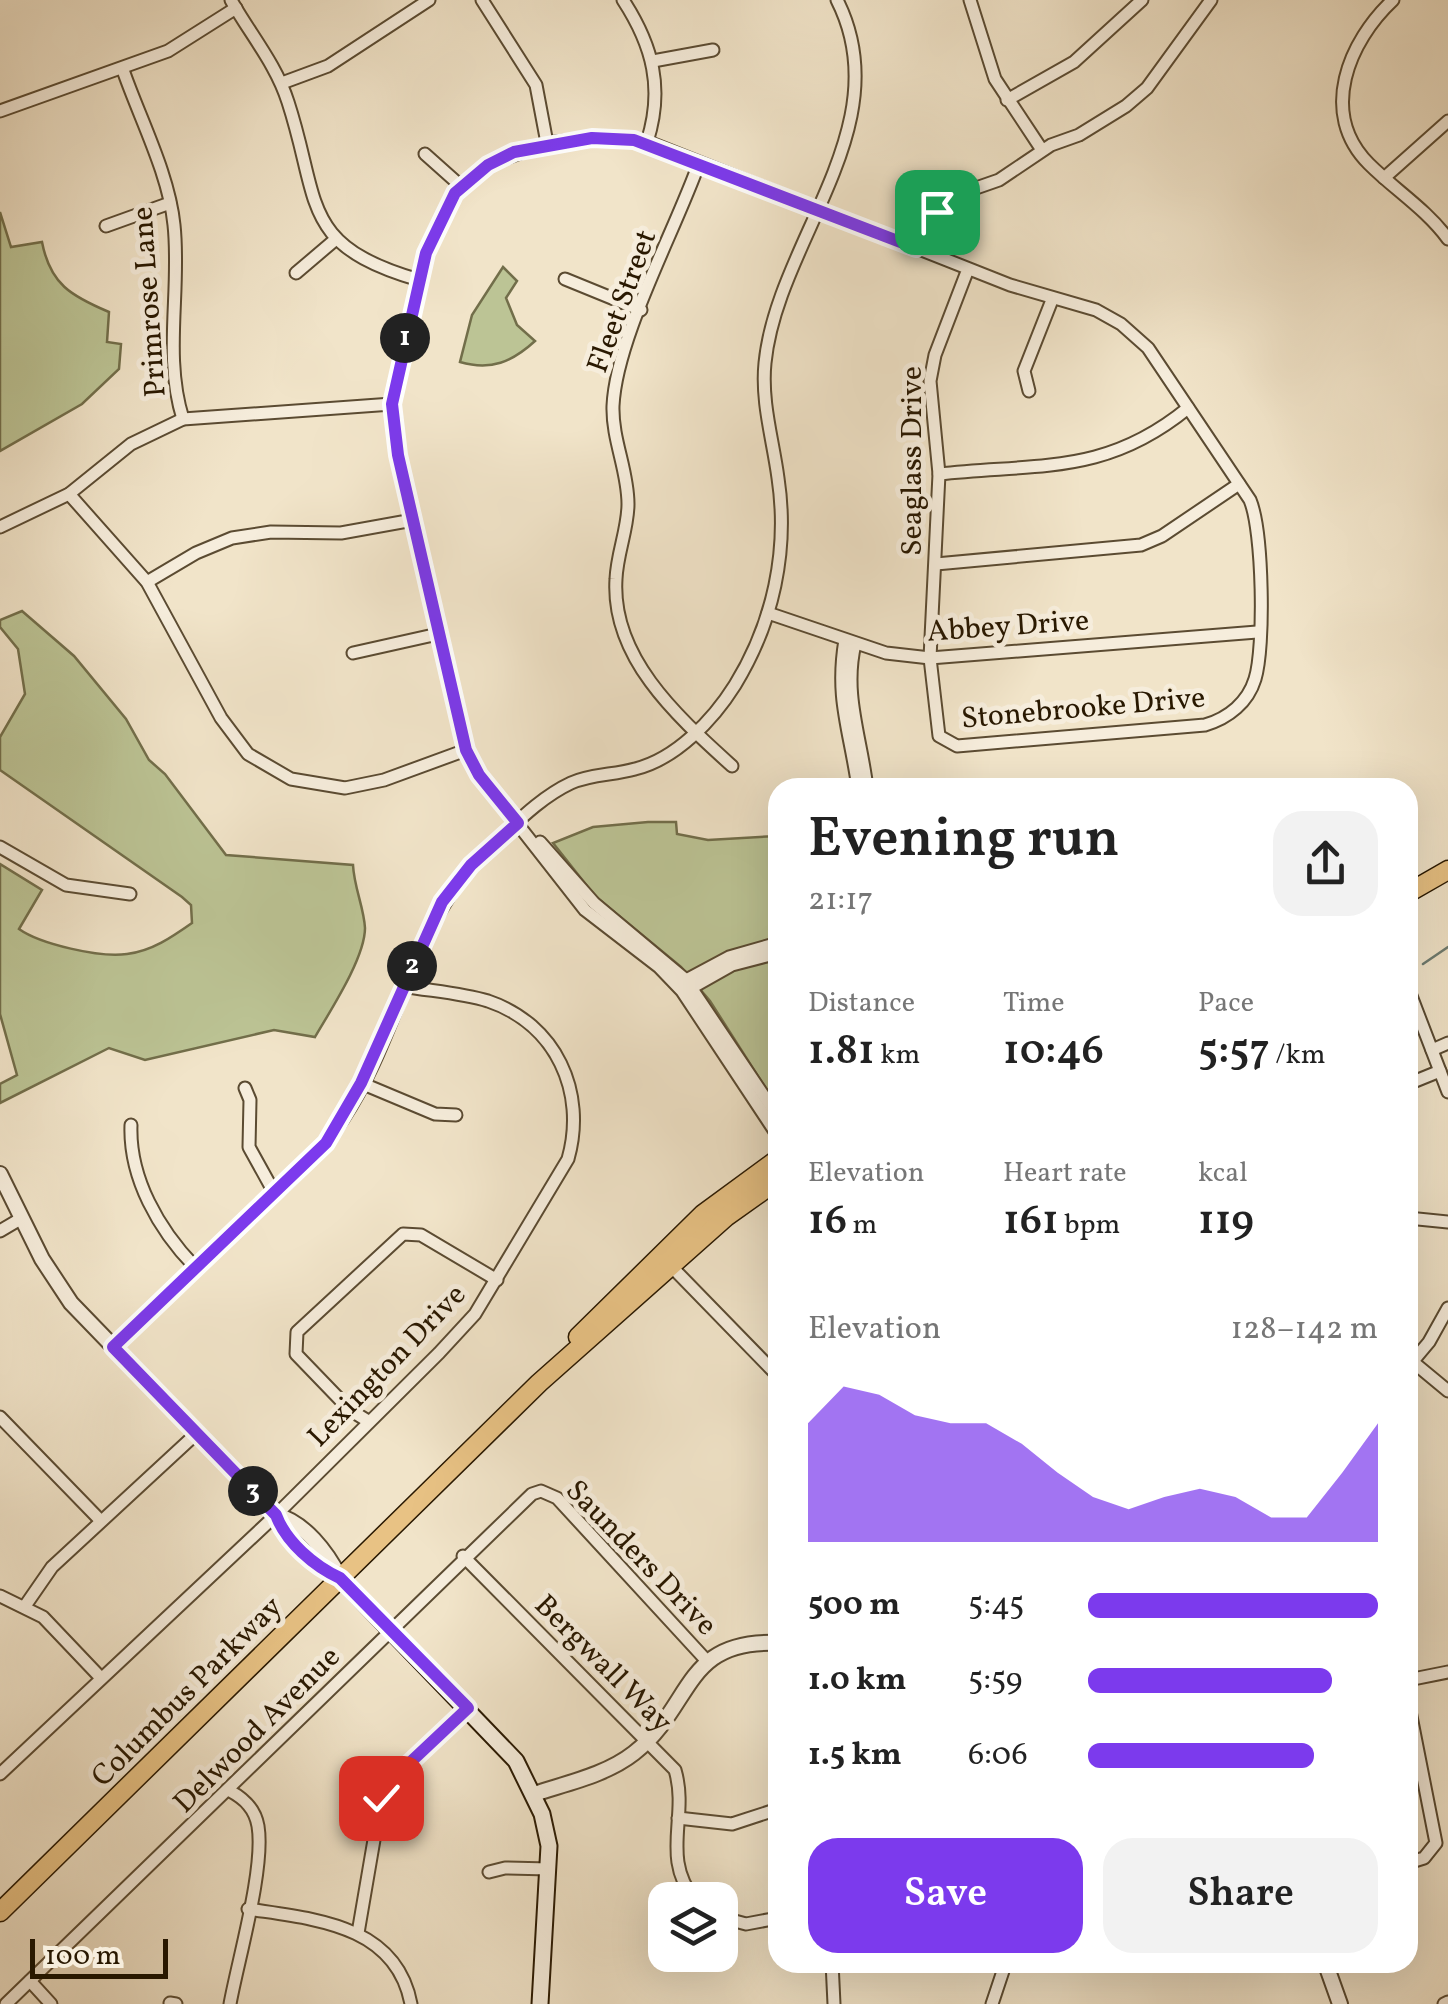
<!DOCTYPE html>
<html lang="en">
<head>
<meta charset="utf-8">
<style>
  body { margin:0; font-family:Vollkorn,serif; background:#f2f2f2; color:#222; height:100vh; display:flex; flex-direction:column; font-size:38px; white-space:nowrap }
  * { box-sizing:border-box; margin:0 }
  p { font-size:32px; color:#767676 }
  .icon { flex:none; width:55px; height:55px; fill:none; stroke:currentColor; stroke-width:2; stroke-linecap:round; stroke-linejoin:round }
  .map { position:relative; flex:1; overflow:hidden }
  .panel { position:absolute; left:768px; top:778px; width:650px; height:1195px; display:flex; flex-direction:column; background:#fff; border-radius:30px; box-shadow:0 10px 40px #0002 }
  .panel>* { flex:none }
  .fabs { position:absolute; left:648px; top:1882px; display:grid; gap:20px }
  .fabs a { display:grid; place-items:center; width:90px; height:90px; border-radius:20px; background:#fff; box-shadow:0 10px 40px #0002; font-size:50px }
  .scale { position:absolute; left:30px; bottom:25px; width:138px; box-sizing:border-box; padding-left:10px; border:5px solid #291800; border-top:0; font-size:28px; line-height:35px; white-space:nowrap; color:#291800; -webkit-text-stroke:8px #f6eddc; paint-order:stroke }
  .pin { position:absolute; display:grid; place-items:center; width:85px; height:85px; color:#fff; margin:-42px; border-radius:20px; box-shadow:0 5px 15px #0006 }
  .km { position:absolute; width:50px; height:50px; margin:-25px; border-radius:50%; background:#222; color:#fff; font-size:28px; line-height:50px; text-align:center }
  .round { display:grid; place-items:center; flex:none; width:105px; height:105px; border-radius:30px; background:#f2f2f2 }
  .summary { display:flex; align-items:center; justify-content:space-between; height:170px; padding:0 40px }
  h1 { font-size:55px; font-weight:600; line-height:75px }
  .metrics { display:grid; grid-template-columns:repeat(3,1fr); gap:15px; height:170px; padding:10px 40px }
  .metrics div { display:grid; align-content:center }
  .metrics b { font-size:42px; font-weight:600 }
  .metrics small { font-size:28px; font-weight:400 }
  .metrics p { font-size:28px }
  .chart { height:280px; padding:20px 40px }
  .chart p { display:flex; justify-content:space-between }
  .chart svg { width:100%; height:180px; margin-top:10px; fill:#7c3aed; opacity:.7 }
  .button { display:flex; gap:20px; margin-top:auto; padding:20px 40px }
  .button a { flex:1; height:115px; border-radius:30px; background:#7c3aed; color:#fff; font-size:40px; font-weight:600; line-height:115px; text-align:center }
  .button a+a { background:#f2f2f2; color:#222 }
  ul { padding:0 40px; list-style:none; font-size:32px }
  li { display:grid; grid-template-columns:160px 120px 1fr; align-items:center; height:75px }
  li i { height:25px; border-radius:12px; background:#7c3aed }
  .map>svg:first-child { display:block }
</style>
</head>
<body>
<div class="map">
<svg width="1448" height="2004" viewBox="0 0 1448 2004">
  <rect width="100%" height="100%" fill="#f1e4c9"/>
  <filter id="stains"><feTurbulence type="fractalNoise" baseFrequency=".002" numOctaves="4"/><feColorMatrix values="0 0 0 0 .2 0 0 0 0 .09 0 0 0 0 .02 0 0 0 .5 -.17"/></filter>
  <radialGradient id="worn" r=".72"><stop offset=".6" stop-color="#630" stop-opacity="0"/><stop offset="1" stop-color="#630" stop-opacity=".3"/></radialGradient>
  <!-- green -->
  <g fill="#bcc495" stroke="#726e4a" stroke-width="2.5">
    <path d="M0 212 11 247 42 242C50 284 71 296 109 312L107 342 121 344 119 369 82 404 0 451Z"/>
    <path d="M503 267 517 281 506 298 517 325 535 341C512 362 491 371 460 362L472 315Z"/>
    <path d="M22 611 74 656 126 719 149 760 165 774 226 855 353 865C354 887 364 908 365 928 365 958 330 1011 315 1037L274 1030 145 1060 109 1048 0 1103V1084L17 1075 0 1014V864L42 890 19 929C40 944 100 958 127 954 152 951 172 937 192 923L191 905 182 897 0 770V737L25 694 18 649 0 627V620Z"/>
    <path d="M648 822H676L677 834 708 840 777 836V1106L710 1001 681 967 595 896 553 843 593 827Z"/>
  </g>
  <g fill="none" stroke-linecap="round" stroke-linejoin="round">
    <!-- stream -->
    <path stroke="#6e7c71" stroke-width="2.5" d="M1423 964 1448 947"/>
    <!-- minor casing -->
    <g stroke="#5b4b32" stroke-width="15">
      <g id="minor">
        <path d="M231 0C250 34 276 64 288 102 321 203 299 245 419 280"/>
        <path d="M482 0 536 85 547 143"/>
        <path d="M623 0C653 46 664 89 647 142"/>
        <path d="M970 0 995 79 1042 150"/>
        <path d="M1393 0C1349 41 1318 113 1369 164 1395 190 1426 209 1448 239"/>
        <path d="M653 61 713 50"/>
        <path d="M123 70C140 119 169 174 174 225 181 290 163 356 183 419"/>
        <path d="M282 83 328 66 429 0"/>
        <path d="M1007 100 1074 62 1142 0"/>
        <path d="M0 111 168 51 236 8"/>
        <path d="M425 154 462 187"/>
        <path d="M699 163C675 231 616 338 613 406 612 440 628 470 628 504 628 529 617 553 616 579 611 658 678 717 732 766"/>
        <path d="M1384 178 1448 121"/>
        <path d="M106 226 170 203"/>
        <path d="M915 249 937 212 956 195 999 180 1051 145 1079 135 1126 106 1147 88 1211 0"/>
        <path d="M296 273 336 239"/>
        <path d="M565 279 641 310"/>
        <path d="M1029 391 1024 371 1052 300"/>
        <path d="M939 474C1038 463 1105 476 1188 408"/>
        <path d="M69 494 147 582 221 718 248 754 291 779 345 788 384 780 466 750"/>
        <path d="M0 527 69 494 131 444 183 419 392 404"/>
        <path d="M936 564 1141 545 1162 536 1239 484"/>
        <path d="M147 582 196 553 232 538 271 532 341 533 413 520"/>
        <path d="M768 613 886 653 930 658 1257 632"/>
        <path d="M845 640C835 699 850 730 858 788"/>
        <path d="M855 644C843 694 861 737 867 788"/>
        <path d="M353 653 438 634"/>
        <path d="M540 842 594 903 686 980 778 1117"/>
        <path d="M0 847 66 885 130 894"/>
        <path d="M684 986 686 980 729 957 778 943"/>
        <path d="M1408 988 1448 1092"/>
        <path d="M686 991 732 965 778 953"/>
        <path d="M1432 1050 1448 1043"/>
        <path d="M361 1083 435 1114 456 1115"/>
        <path d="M1408 1084 1440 1071"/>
        <path d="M245 1088 250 1100 249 1147 275 1194"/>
        <path d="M131 1125C129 1178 159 1230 195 1267"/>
        <path d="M778 1136 682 991 659 967 585 910 479 775 466 750 398 455 392 404 426 253 455 193 488 165 547 143 592 138 651 143 1010 285 1096 310 1121 324 1148 348 1250 500C1263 531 1265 647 1255 679 1248 702 1229 718 1205 725L957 746 939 736 930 658 939 474 930 381 935 355 968 269"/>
        <path d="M1408 1218 1448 1222"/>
        <path d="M0 1231 22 1218"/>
        <path d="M669 1264 778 1376"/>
        <path d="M113 1347C153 1308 192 1269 233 1232 272 1197 314 1163 343 1119 402 1031 411 919 493 844 516 823 541 797 571 783 591 774 614 775 635 769 676 759 713 720 735 685 773 623 789 551 778 478 773 440 761 402 765 363 777 241 901 126 837 0"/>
        <path d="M1413 1362 1448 1391"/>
        <path d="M1408 1367 1429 1342 1448 1308"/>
        <path d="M0 1417 100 1520"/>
        <path d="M368 1421 350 1410 296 1354 297 1332 403 1234 421 1235 497 1280"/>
        <path d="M463 1556 675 1770C689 1817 660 1857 695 1900"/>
        <path d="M0 1596 43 1617 101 1678"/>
        <path d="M25 1606 52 1567 197 1433"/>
        <path d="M1408 1680 1448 1672"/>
        <path d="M1408 1701 1436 1843 1424 1858 1408 1863"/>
        <path d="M0 1774 276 1515 439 1353 475 1314 568 1159C587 1092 556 1024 488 1001 462 993 431 991 403 986"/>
        <path d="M678 1818 732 1824 778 1809"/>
        <path d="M489 1872 505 1868 549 1869"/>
        <path d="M248 1909C313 1919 396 1924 411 2004"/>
        <path d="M720 1917 746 1924 778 1918"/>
        <path d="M358 1933 381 1799 400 1772 468 1708"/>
        <path d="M832 1962 834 2004"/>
        <path d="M30 1981 51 2004"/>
        <path d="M170 2003 176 2004"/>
        <path d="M6 2004 532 1494 541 1491 557 1498 706 1660"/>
        <path d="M230 2004C238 1960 265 1868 258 1826 255 1809 245 1799 230 1791"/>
        <path d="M992 2004 1006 1962"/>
        <path d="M1444 2004 1448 2002"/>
      </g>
    </g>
    <!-- tertiary casing -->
    <g stroke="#5b4b32" stroke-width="18">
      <g id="tertiary">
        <path d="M0 1174 42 1259 71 1303 276 1515C286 1542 314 1566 340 1578"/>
        <path d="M276 1515C304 1522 327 1552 340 1578"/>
        <path d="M534 1794C567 1783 606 1775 634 1753 694 1706 682 1639 778 1643"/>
        <path d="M1325 1962 1340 2004"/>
      </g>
    </g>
    <!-- secondary casing -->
    <g stroke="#291800" stroke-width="19">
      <path id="secondary" d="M340 1578 516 1761 542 1814 549 1846 540 2004"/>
    </g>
    <!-- primary casing -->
    <g stroke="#291800" stroke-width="21">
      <g id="primary">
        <path d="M1408 893 1448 870"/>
        <path d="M578 1337 703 1214 778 1159"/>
        <path d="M0 1912 539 1383 726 1217 778 1180"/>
      </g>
    </g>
    <!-- minor -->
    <use href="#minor" stroke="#f6eddc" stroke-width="11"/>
    <!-- tertiary -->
    <use href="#tertiary" stroke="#f6eddc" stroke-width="14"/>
    <!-- secondary -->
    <use href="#secondary" stroke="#f6eddc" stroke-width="15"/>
    <!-- primary -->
    <use href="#primary" stroke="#e8c284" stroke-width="18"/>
  </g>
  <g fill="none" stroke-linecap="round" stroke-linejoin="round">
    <!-- route casing -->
    <g stroke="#fff" stroke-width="20">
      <path id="route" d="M381 1798 400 1772 468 1708 340 1578C314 1566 286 1542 276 1515L113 1347 326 1143 361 1083 442 902 471 865 518 823 479 775 466 750 398 455 392 404 426 253 455 193 488 165 514 152 592 138 634 140 916 248 937 212"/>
    </g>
    <!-- route -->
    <use href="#route" stroke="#7c3aed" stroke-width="12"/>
  </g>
  <g text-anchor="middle" stroke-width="10" stroke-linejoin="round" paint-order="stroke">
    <!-- street labels -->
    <g font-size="30" fill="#291800" stroke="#f6eddc">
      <text transform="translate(621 301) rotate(-70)" y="10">Fleet Street</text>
      <text transform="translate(148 302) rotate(-94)" y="10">Primrose Lane</text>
      <text transform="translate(911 461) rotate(-90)" y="10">Seaglass Drive</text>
      <text transform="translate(1008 625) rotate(-4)" y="10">Abbey Drive</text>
      <text transform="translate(1083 707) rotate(-5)" y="10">Stonebrooke Drive</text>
      <text transform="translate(386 1365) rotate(-46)" y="10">Lexington Drive</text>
      <text transform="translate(642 1557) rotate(46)" y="10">Saunders Drive</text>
      <text transform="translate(604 1663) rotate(45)" y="10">Bergwall Way</text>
      <text transform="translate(186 1691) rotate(-45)" y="10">Columbus Parkway</text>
      <text transform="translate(256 1729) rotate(-45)" y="10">Delwood Avenue</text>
    </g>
  </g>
  <rect width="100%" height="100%" filter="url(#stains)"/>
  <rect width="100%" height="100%" fill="url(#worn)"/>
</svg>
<div class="fabs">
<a><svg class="icon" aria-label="layers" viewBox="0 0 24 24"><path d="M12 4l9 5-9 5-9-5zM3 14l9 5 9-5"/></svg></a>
</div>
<div class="scale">100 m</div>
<div class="pin" style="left:937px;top:212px;background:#1e9e55"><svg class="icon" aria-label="arrive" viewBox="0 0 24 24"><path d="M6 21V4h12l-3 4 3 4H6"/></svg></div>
<div class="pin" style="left:381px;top:1798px;background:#d93025"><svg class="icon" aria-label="check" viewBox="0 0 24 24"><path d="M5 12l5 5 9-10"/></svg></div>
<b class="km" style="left:405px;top:338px">1</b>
<b class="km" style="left:412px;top:966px">2</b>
<b class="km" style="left:253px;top:1491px">3</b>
<section class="panel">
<div class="summary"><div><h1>Evening run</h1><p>21:17</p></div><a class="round"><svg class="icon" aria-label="share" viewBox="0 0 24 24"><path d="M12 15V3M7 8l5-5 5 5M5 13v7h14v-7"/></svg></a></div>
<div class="metrics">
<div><p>Distance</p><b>1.81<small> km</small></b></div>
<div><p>Time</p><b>10:46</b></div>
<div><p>Pace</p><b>5:57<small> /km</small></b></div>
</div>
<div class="metrics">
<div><p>Elevation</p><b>16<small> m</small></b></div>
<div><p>Heart rate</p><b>161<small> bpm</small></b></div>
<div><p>kcal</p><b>119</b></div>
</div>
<div class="chart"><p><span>Elevation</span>128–142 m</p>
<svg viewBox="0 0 160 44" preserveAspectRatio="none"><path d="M0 44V15L10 6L20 8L30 13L40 15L50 15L60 20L70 27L80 33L90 36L100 33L110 31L120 33L130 38L140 38L150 27L160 15V44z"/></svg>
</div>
<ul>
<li><b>500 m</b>5:45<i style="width:100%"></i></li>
<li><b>1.0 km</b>5:59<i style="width:84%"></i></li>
<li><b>1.5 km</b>6:06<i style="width:78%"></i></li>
</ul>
<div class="button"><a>Save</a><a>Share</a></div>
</section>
</div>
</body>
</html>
